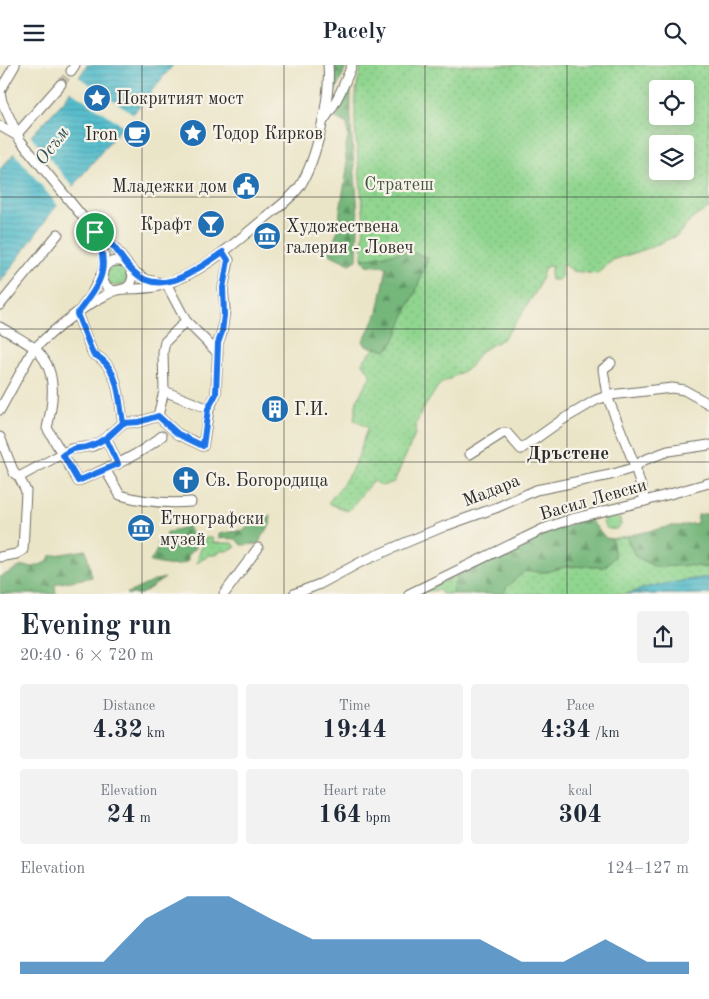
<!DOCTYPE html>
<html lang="en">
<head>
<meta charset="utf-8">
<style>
  body { margin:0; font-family:"Old Standard TT",serif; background:#f2f2f3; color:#1f2937; height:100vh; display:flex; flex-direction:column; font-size:19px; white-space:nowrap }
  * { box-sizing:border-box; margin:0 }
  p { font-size:16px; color:#747a83 }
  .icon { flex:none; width:28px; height:28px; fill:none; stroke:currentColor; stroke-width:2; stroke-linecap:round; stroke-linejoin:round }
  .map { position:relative; height:529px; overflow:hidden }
  .details { display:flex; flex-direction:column; background:#fff; flex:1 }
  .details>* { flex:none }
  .tools { position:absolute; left:649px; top:15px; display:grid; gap:10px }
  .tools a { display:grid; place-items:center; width:45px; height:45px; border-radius:5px; background:#fff; box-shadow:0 2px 12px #0003; font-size:25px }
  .pin { position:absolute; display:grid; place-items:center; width:42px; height:42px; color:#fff; margin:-21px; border:2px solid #fff; border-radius:50%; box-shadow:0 1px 5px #0007 }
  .round { display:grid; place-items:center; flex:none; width:52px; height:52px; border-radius:5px; background:#f2f2f3 }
  .summary { display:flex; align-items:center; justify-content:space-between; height:85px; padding:0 20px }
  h1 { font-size:28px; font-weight:700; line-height:38px }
  .figures { display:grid; grid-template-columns:repeat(3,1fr); gap:8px; height:85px; padding:5px 20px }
  .figures div { display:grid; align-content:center; border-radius:5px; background:#f2f2f3; text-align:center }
  .figures b { font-size:25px; font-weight:700 }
  .figures small { font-size:14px; font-weight:400 }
  .figures p { font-size:14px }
  .chart { height:140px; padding:10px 20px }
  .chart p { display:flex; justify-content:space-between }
  .chart svg { width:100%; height:90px; margin-top:5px; fill:#1f6fb2; opacity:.7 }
  header { display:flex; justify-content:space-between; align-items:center; height:65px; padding:0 20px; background:#fff; font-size:22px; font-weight:700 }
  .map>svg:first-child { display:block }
</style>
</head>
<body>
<header><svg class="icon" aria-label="menu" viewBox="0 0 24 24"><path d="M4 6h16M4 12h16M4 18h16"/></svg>Pacely<svg class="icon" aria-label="search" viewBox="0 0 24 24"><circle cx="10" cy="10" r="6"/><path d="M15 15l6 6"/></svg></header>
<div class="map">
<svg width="709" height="529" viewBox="0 0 709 529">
  <defs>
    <pattern id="green-dots" width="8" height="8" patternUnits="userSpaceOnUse" patternTransform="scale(1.25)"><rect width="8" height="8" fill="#90d58f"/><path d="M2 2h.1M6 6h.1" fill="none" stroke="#7cb77c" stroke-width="1.8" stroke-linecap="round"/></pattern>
    <pattern id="forest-firs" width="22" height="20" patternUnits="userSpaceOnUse" patternTransform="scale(1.25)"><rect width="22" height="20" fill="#74b67a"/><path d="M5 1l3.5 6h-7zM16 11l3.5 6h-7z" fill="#5f9464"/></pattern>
    <pattern id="water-rules" width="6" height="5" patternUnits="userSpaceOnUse" patternTransform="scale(1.25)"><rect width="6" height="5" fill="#50bbcb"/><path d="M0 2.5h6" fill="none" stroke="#4398a5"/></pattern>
  </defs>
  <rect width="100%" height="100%" fill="#f7f3e8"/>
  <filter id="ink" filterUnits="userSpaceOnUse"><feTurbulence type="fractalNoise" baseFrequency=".02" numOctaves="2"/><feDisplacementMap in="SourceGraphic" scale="10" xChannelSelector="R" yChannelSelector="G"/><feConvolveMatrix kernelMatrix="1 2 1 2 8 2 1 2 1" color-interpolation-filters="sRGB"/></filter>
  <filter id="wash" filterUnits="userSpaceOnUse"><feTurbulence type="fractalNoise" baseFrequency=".0096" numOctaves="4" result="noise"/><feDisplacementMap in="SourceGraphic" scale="20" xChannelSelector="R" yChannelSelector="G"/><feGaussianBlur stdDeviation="1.12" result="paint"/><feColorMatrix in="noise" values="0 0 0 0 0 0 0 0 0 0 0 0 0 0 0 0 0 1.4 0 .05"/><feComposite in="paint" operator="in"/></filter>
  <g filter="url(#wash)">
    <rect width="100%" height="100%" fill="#ebe5c8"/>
    <!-- green -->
    <g fill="url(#green-dots)" stroke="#5e805d" fill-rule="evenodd">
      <path d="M361 0H709V143L693 153 678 170 649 183 613 195 597 209 573 206 564 200 561 201 562 211 558 215H551L550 210 552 201 545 202 538 223 521 250 504 273 481 286 470 302 439 320 422 346 416 359 415 370 394 417 382 421 373 416 348 446 328 438C339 424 351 409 358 392 362 382 363 372 368 363L354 355 357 335 371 310 362 297 375 283 387 285 415 229 428 192 387 190 362 194 364 156 355 64V32ZM658 24H685V51H658ZM658 79H685V106H658Z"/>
      <circle cx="117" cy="211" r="10"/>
      <path d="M613 450 620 454 621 460 618 463C612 466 604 464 603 457L606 451Z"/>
      <path d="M626 471 635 491 655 502 689 500 709 503V513H701L652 521 627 529H503L506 522 525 506 545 507 569 501 604 502 615 492 612 474Z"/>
      <path d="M205 473H213V478H233L236 482 226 486H221L216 490H210L197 498C197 494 203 478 205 473Z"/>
      <path d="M458 510 451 529H442L440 525 424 526Z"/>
    </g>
    <!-- forest -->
    <g fill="url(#forest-firs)" stroke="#507052">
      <path d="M336 0H347L330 38C332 25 331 12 336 0Z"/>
      <path d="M352 14C347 62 357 109 358 156 358 169 357 182 357 195L350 199 329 189 339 162 340 145 347 105 345 85 348 72 347 59 336 53Z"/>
      <path d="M408 186 428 192 415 229 409 240 394 277 387 285 366 281 363 276 378 247 387 202 366 200 362 194Z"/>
      <path d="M709 448V503L689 500 656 502 635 491 626 471 672 461H680L697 458 698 450Z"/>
      <path d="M271 450 270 460 258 479 241 480 236 474 219 473V469L243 465Z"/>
      <path d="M589 454 606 473 612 474 615 492 604 502 569 501 545 507 525 506 507 522 503 529H451L458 510C500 490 543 464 589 454Z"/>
      <path d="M188 461 192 471 198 473 199 475 196 479V483L191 486 188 491V496C178 504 161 499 150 497L158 483V478L168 474 166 468Z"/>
      <path d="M86 485 92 512 55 519 56 529H0V512L22 501 34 502 47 497 50 491Z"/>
      <path d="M165 513 141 529H126L156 515Z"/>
    </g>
    <!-- water -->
    <g fill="url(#water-rules)" stroke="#3e737b">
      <path d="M87 0H173L51 148 0 218V104L64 36Z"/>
      <path d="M701 513H709V529H627L652 521Z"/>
    </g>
    <!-- pier -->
    <g fill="#ebe5c8">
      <path d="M77 11 135 50 125 62 68 24Z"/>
      <path d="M29 69 74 123 59 142 13 86Z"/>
    </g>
  </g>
  <g filter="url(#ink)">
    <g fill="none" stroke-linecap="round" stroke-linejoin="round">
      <!-- minor-tunnel -->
      <path stroke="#c5c0a9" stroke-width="9" stroke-dasharray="9 4.5" stroke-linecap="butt" d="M61 19 71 6"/>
      <!-- minor casing -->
      <g stroke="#6e6c62" stroke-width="11">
        <g id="minor">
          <path d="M71 6 75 0"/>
          <path d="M0 26 15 0"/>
          <path d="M0 27 2 37 20 75 95 167 114 182 126 198"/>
          <path d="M323 56C336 39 344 20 352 0"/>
          <path d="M0 61 16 70"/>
          <path d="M16 70 61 19"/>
          <path d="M95 167 104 190V203"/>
          <path d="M131 205 147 215 161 218"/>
          <path d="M166 218 186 256 218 288"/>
          <path d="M125 224C136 224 148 224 159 221 199 210 233 180 264 154 276 144 291 134 300 121 317 94 331 31 328 0"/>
          <path d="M0 240 58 169"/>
          <path d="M81 244 91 230 101 210"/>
          <path d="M77 249 93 289C119 300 119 334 123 358"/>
          <path d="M0 262C11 269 24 275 34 283 58 303 54 335 47 363L78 416C108 403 137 392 162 371"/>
          <path d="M611 298 603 304 607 331 635 401 645 436"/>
          <path d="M164 326 209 344"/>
          <path d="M0 345C8 330 16 316 24 301 28 295 31 286 36 282 55 264 81 243 104 231 107 230 111 227 114 226 121 224 127 225 131 218 136 208 129 196 118 196 99 195 96 221 115 226"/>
          <path d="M158 351 178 369 203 381 209 344 216 329 218 278 222 267 225 245 223 223 229 195 223 187"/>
          <path d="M158 351 164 326 163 287 165 277 186 256"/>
          <path d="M0 372 14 408 19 412 26 426 23 485 16 489 0 492"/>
          <path d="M106 373 118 399"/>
          <path d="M470 389 503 368H507L521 384 562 355 596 335 610 330 672 323 684 325 709 339"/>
          <path d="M105 404 120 430C144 437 166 439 191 437"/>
          <path d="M19 412 71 384 93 381 106 373 123 358 139 357 158 351"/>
          <path d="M224 529 258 483"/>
          <path d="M294 529 320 519 361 497 407 477 445 461 498 442 536 425 610 410 633 403 644 395 668 386 709 380"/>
          <path d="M409 529 543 464 571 454 645 436 709 418"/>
        </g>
      </g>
      <!-- minor -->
      <use href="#minor" stroke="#fff" stroke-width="9"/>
    </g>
  </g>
  <g fill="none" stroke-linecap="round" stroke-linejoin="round" filter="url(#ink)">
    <!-- route casing -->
    <g stroke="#fff" stroke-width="10">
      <path id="route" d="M95 167C112 205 100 218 77 249L93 289C119 300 119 334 123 358L106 374 118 399 78 416 63 390C77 380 77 385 90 381 103 377 113 367 123 358L139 357 158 351 178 369 203 381 208 344 216 329 218 278 222 267 224 250 223 223 228 195 223 187C197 204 161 234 133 206 125 199 120 189 113 181 108 176 101 171 95 167"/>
    </g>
    <!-- route -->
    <use href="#route" stroke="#1a73e8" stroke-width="6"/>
  </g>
  <!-- grid -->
  <path fill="none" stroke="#2b2b2b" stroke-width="1" stroke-opacity="0.55" d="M142 0V529M284 0V529M425 0V529M567 0V529M0 132H709M0 264H709M0 397H709"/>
  <!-- icons -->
  <defs>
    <g id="sight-disc" transform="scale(1.4375)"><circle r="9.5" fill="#1f6fb2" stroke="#f7f3e8"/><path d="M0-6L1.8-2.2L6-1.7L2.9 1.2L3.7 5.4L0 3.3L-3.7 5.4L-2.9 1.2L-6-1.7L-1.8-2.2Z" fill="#fff"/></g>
    <g id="cafe-disc" transform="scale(1.4375)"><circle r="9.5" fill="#1f6fb2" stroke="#f7f3e8"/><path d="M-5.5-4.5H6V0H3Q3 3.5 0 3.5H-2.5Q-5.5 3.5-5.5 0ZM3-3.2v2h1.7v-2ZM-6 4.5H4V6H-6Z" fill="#fff"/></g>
    <g id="civic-disc" transform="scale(1.4375)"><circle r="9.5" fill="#1f6fb2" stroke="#f7f3e8"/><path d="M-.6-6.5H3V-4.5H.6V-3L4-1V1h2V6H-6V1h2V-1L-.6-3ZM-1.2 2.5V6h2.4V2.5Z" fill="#fff"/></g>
    <g id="bar-disc" transform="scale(1.4375)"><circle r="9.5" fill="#1f6fb2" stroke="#f7f3e8"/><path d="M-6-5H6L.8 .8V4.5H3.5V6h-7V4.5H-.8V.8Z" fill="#fff"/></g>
    <g id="museum-disc" transform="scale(1.4375)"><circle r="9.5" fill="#1f6fb2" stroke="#f7f3e8"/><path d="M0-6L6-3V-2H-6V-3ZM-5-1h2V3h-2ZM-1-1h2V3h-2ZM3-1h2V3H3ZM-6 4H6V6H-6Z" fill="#fff"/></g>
    <g id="building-disc" transform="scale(1.4375)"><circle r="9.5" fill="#1f6fb2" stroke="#f7f3e8"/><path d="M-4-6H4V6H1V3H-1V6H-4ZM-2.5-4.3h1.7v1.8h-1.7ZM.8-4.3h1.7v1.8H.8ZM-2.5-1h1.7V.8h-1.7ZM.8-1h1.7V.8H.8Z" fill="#fff"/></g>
    <g id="church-disc" transform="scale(1.4375)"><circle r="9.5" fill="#1f6fb2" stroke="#f7f3e8"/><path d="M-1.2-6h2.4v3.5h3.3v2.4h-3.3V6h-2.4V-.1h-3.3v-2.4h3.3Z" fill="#fff"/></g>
  </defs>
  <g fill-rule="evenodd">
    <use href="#sight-disc" x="97" y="33"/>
    <use href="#sight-disc" x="193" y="68"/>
    <use href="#cafe-disc" x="137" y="69"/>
    <use href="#civic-disc" x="246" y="121"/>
    <use href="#bar-disc" x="211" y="159"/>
    <use href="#museum-disc" x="267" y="171"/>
    <use href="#building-disc" x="275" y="344"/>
    <use href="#church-disc" x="186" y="415"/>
    <use href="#museum-disc" x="141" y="463"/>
  </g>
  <g text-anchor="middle" stroke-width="4.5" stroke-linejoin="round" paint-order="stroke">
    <!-- poi labels -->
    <g font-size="18" fill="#2b2b2b" stroke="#f7f3e8" text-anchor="start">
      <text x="116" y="39">Покритият мост</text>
      <text x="212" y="74">Тодор Кирков</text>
      <text x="118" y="75" text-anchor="end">Iron</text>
      <text x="227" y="127" text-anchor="end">Младежки дом</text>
      <text x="192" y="165" text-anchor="end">Крафт</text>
      <text x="286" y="167">Художествена<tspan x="286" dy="21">галерия - Ловеч</tspan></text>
      <text x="294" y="350">Г.И.</text>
      <text x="205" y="421">Св. Богородица</text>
      <text x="160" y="459">Етнографски<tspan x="160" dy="21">музей</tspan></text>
    </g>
    <!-- park labels -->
    <g font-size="18" fill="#445644" stroke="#f7f3e8">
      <text x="399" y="125">Стратеш</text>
    </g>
    <!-- street labels -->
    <g font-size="18" fill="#2b2b2b" stroke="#f7f3e8">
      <text transform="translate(491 425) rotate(-22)" y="6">Мадара</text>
      <text transform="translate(593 434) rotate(-16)" y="6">Васил Левски</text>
    </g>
    <!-- water labels -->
    <g font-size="19" font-style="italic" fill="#36565b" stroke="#f7f3e8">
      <text transform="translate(51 80) rotate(-52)" y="7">Осъм</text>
    </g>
    <!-- neighbourhood labels -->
    <g font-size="19" font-weight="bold" fill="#2b2b2b" stroke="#f7f3e8">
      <text x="568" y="394">Дръстене</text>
    </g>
  </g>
</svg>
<div class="tools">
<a><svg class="icon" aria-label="locate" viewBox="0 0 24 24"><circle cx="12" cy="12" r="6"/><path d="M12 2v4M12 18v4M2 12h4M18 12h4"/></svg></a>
<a><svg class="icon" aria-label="layers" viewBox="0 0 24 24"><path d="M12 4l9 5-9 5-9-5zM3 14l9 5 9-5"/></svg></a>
</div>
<div class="pin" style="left:95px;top:167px;background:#1e9e55"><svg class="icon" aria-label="arrive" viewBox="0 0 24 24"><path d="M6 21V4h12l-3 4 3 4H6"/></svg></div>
</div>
<section class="details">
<div class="summary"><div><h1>Evening run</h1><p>20:40 · 6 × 720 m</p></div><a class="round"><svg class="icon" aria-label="share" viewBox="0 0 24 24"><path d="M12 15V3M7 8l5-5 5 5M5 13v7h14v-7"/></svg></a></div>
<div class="figures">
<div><p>Distance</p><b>4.32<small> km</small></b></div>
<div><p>Time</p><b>19:44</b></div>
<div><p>Pace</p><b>4:34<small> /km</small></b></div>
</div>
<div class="figures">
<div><p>Elevation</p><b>24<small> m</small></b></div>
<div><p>Heart rate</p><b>164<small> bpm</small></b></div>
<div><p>kcal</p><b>304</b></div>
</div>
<div class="chart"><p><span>Elevation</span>124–127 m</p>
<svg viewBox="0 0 160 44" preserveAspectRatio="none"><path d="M0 44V38L10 38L20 38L30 17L40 6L50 6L60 17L70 27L80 27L90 27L100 27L110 27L120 38L130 38L140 27L150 38L160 38V44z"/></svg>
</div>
</section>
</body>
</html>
